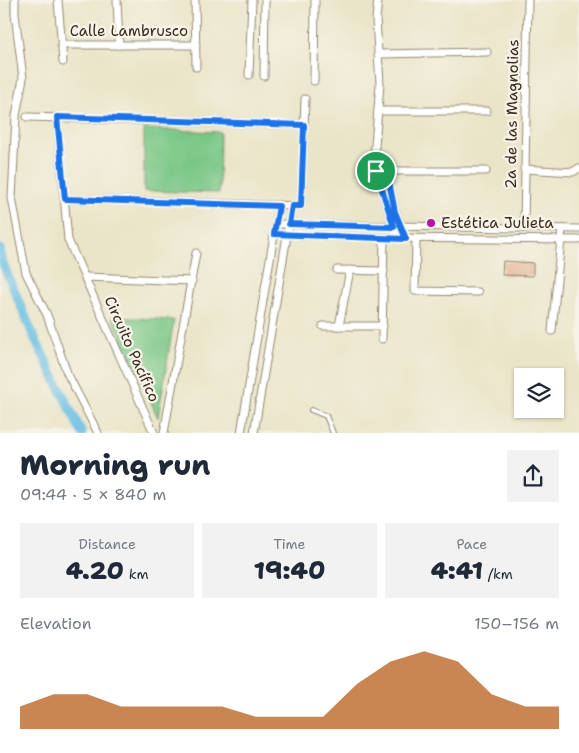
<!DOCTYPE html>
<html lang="en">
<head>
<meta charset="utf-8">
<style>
  body { margin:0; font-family:"Shantell Sans",sans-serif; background:#f2f2f3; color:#1f2937; height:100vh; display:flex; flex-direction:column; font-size:19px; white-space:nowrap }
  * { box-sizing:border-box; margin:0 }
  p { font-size:16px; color:#747a83 }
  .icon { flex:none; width:28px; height:28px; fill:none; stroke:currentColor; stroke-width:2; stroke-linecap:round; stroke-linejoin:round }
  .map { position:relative; height:433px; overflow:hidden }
  .drawer { display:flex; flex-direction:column; background:#fff; flex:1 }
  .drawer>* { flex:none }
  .fabs { position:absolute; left:514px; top:368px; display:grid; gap:10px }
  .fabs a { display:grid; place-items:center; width:50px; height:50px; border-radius:0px; background:#fff; box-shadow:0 1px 4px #0004; font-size:25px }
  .pin { position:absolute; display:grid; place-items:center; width:42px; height:42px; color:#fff; margin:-21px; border:2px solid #fff; border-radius:50%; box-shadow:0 1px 5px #0007 }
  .round { display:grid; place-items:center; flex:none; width:52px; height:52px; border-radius:0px; background:#f2f2f3 }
  .summary { display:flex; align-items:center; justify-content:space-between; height:85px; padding:0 20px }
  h1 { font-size:28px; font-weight:800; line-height:38px }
  .figures { display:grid; grid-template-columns:repeat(3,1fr); gap:8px; height:85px; padding:5px 20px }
  .figures div { display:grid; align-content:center; border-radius:0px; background:#f2f2f3; text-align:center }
  .figures b { font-size:25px; font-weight:800 }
  .figures small { font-size:14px; font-weight:400 }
  .figures p { font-size:14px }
  .chart { height:140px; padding:10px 20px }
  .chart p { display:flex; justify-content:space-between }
  .chart svg { width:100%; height:90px; margin-top:5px; fill:#b45309; opacity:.7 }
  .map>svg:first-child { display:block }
</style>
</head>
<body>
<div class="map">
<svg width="579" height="433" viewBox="0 0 579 433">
  <rect width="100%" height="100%" fill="#f7f3e8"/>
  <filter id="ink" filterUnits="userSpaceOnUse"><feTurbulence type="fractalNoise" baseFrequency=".02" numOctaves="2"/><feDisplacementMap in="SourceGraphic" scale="10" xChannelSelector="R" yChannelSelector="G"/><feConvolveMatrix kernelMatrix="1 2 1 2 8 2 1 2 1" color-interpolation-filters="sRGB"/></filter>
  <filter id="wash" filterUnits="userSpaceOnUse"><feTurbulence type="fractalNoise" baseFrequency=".0096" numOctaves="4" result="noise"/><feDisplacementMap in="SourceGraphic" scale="20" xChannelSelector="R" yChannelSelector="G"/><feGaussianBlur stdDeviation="1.12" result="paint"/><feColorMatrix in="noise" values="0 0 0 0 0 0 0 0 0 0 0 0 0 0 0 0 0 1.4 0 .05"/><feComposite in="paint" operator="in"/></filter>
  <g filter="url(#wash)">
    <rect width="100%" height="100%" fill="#eae5c8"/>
    <!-- green -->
    <g fill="#79c786" stroke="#5a7852">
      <path d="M144 129 220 132 219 193 144 191Z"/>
      <path d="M112 317 174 320 158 418Z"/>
    </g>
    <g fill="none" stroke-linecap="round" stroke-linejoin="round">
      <!-- canal -->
      <path stroke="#68bfe5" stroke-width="9" d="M0 249 3 264 34 337 82 433"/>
    </g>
    <g id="blocks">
      <!-- building -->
      <path fill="#d99f77" d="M503 261 533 263V276L502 275Z"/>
    </g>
  </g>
  <g filter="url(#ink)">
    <use href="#blocks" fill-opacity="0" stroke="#928873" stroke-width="1"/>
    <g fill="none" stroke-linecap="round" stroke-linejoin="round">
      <!-- service casing -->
      <g stroke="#928873" stroke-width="6">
        <path id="service" d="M311 410 326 416 333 433"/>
      </g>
      <!-- minor casing -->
      <g stroke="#928873" stroke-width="9">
        <g id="minor">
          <path d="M15 0V14L23 78 16 116 12 198 26 273 47 315 67 373 98 433"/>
          <path d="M58 0 63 62"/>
          <path d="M117 0 119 45"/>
          <path d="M195 0 196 67"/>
          <path d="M378 0 376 19 380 84 374 158 376 171 397 238"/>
          <path d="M61 45H196"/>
          <path d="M380 54 487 52"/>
          <path d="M249 75 252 0"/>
          <path d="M264 76 265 0"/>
          <path d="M314 81 315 0"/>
          <path d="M378 111H487"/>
          <path d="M27 117 304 125"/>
          <path d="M57 117 68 240 154 433"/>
          <path d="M524 169 573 172 579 168"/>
          <path d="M376 171H486"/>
          <path d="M387 171 395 211 402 229"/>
          <path d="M65 199 301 206 305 99"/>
          <path d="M276 224 579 229"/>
          <path d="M524 228 528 0"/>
          <path d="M274 234 384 238 579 240"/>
          <path d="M416 239 415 291 478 292"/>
          <path d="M337 270 384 271"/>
          <path d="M85 277 192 281"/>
          <path d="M323 326H383"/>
          <path d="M339 326 350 270"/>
          <path d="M552 331 562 229"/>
          <path d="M382 339 384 238"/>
          <path d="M164 433 196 253"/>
          <path d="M241 433 279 205"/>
          <path d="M254 433 292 206"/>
        </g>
      </g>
      <!-- service -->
      <use href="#service" stroke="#fff" stroke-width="4"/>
      <!-- minor -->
      <use href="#minor" stroke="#fff" stroke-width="7"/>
    </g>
  </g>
  <g fill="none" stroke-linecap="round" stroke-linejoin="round" filter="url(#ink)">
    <!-- route casing -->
    <g stroke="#fff" stroke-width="10">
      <path id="route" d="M57 117 304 125 301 206H292L289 224 394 227 376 171H387L395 212 406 239 274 234 279 206 65 199Z"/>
    </g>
    <!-- route -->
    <use href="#route" stroke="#1a73e8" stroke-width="6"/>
  </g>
  <!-- markers -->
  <circle fill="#b5179e" stroke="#f7f3e8" stroke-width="2" cx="431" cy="223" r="5"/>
  <g text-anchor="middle" stroke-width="4.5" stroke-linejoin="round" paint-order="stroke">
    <!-- street labels -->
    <g font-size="15" fill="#3b2a1e" stroke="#f7f3e8">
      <text x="129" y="36">Calle Lambrusco</text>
      <text transform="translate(512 114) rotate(-89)" y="5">2a de las Magnolias</text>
      <text transform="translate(132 349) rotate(66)" y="5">Circuito Pacífico</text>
    </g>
    <!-- poi labels -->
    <g font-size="15" fill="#3b2a1e" stroke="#f7f3e8" text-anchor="start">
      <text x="441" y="228">Estética Julieta</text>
    </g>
  </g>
</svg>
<div class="fabs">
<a><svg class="icon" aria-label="layers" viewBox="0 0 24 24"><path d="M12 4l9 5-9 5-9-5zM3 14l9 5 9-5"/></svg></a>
</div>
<div class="pin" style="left:376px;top:171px;background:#1e9e55"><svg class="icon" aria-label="arrive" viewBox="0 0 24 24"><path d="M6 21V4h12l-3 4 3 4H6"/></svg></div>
</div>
<section class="drawer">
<div class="summary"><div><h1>Morning run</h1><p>09:44 · 5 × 840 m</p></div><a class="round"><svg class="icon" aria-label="share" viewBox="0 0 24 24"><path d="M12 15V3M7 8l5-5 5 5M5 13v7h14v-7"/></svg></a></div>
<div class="figures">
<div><p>Distance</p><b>4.20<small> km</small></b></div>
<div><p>Time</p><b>19:40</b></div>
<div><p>Pace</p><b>4:41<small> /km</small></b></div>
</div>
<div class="chart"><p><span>Elevation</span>150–156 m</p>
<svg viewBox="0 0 160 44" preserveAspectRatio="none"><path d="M0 44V33L10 27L20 27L30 33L40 33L50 33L60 33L70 38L80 38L90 38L100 22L110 11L120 6L130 11L140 27L150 33L160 33V44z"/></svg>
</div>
</section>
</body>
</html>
